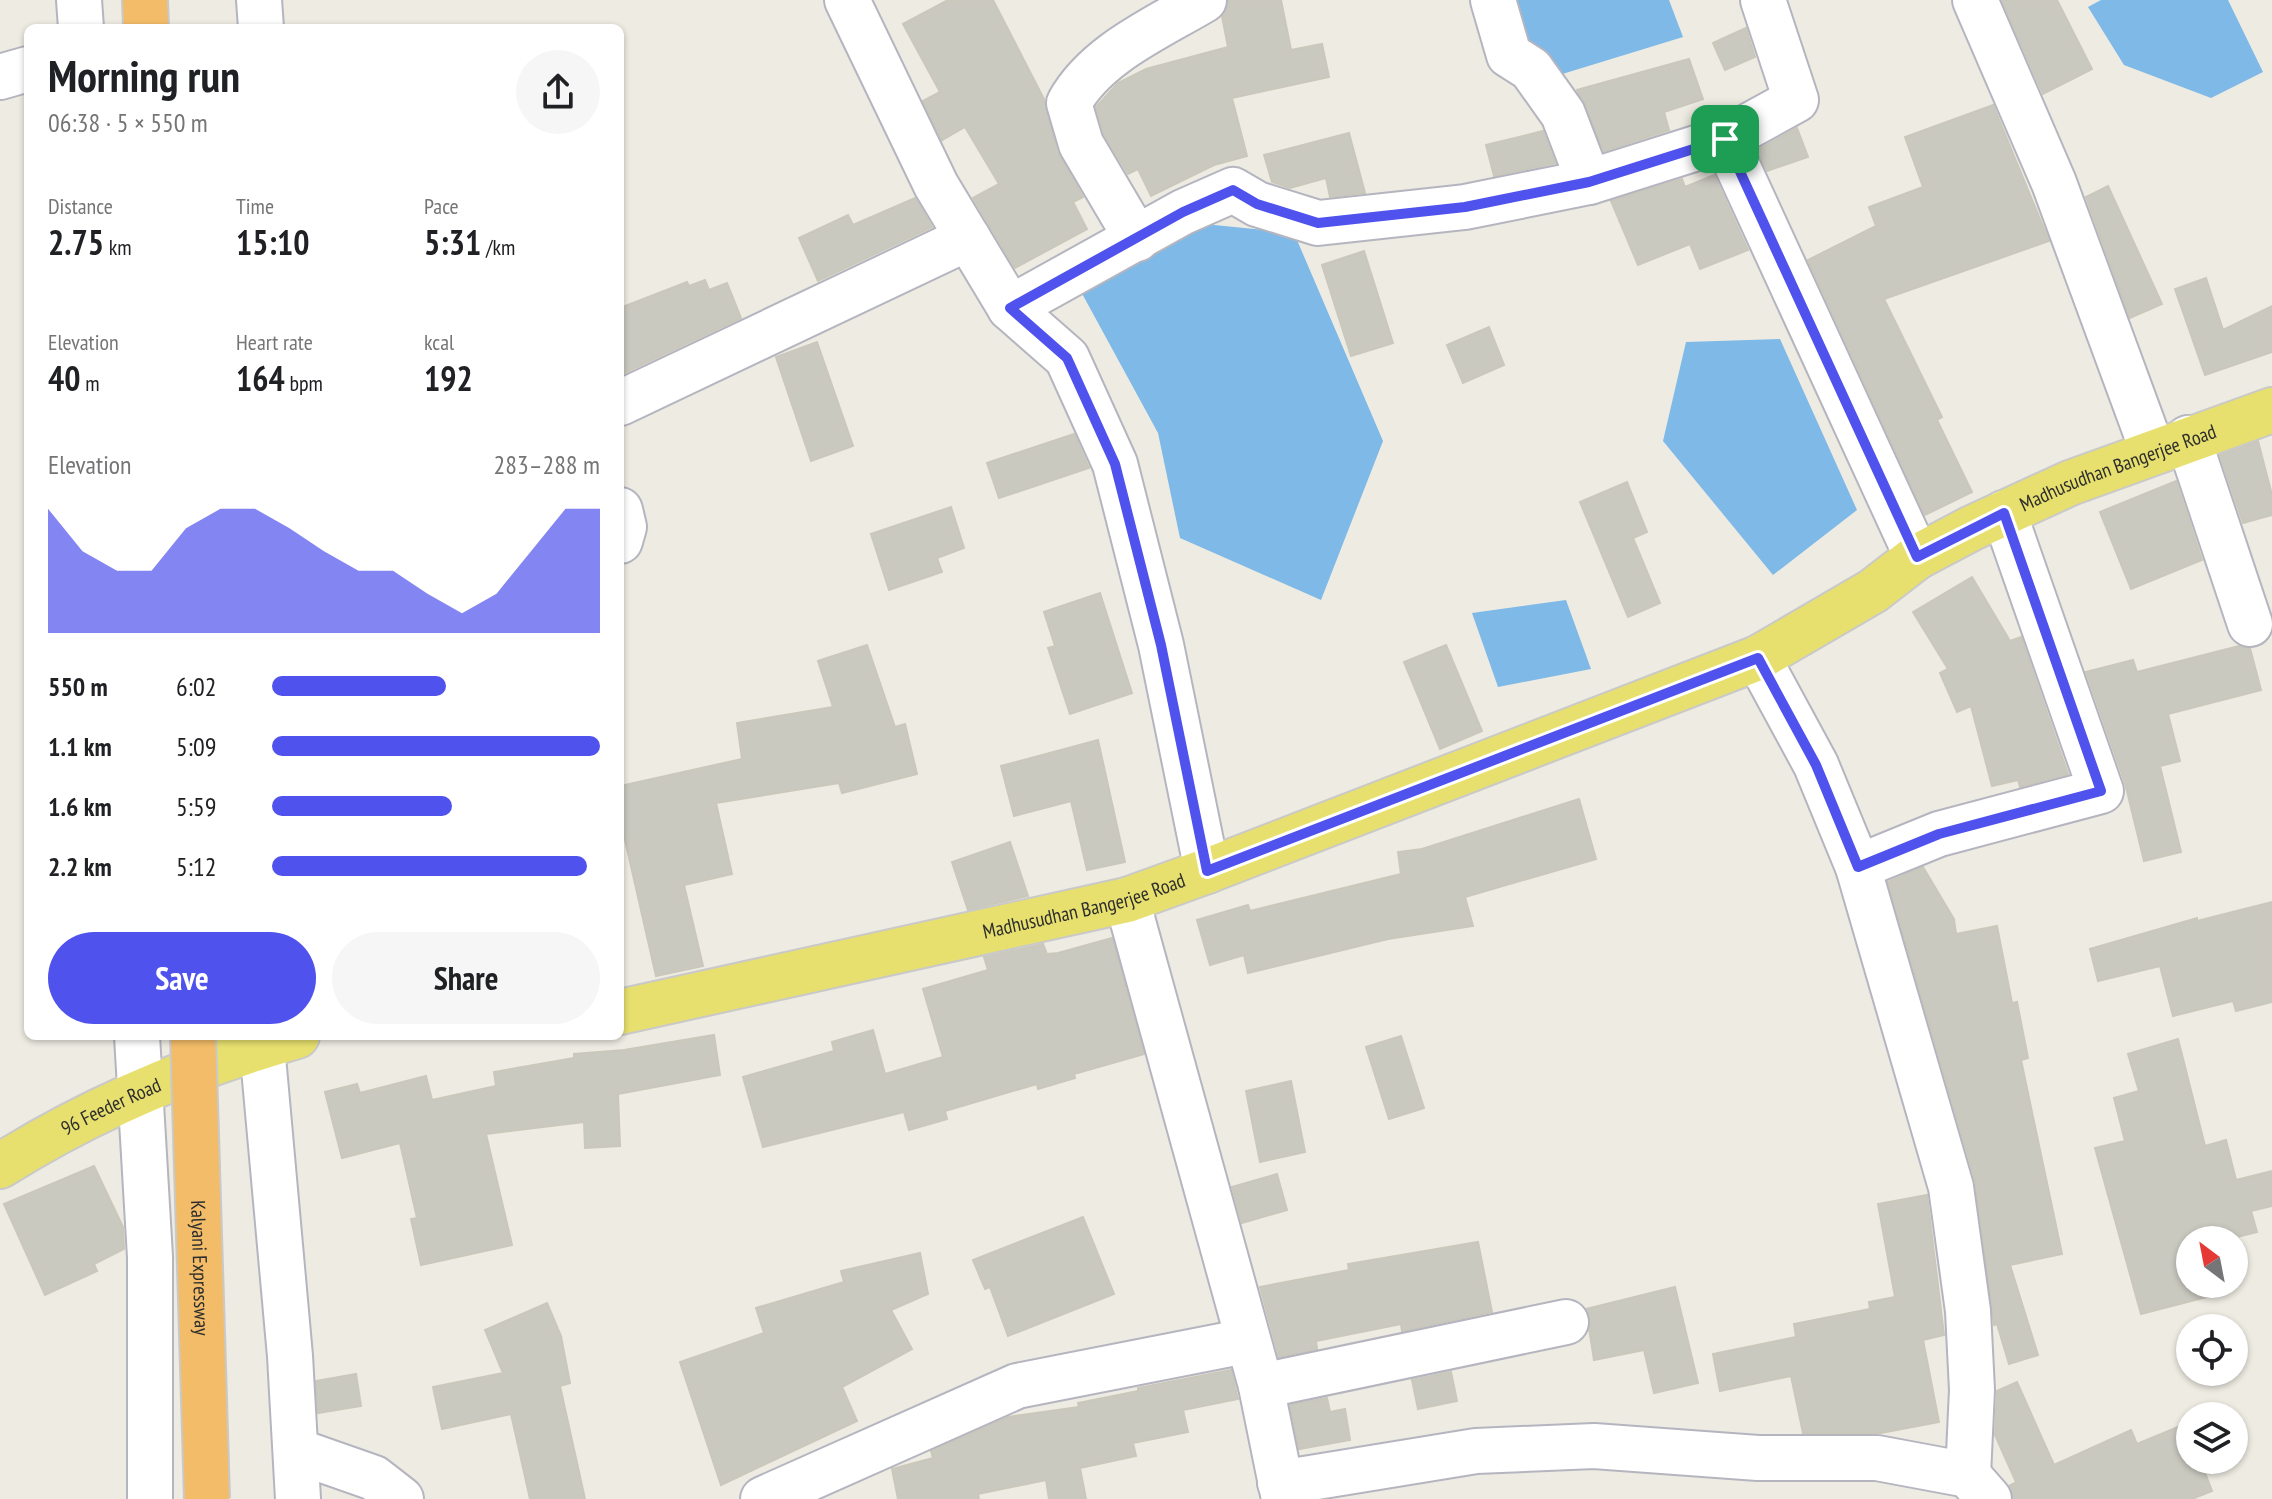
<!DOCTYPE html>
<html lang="en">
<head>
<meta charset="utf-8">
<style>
  body { margin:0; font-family:"PT Sans Narrow",sans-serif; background:#f6f6f6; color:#202124; height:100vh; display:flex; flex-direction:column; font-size:30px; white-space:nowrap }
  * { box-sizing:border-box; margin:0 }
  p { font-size:26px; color:#757577 }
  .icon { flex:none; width:44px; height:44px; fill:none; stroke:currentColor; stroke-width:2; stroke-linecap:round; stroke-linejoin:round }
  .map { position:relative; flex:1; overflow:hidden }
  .drawer { position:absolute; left:24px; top:24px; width:600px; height:1016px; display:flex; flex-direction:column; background:#fff; border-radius:12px; box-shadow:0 2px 6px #0004 }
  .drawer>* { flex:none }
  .needle { width:52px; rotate:328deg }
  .buttons { position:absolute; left:2176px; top:1226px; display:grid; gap:16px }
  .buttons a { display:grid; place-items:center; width:72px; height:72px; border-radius:50%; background:#fff; box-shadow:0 2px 6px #0004; font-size:40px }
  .pin { position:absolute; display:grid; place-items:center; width:68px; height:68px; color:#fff; margin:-34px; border-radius:16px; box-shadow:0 4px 12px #0006 }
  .round { display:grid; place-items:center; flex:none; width:84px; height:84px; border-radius:42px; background:#f6f6f6 }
  .head { display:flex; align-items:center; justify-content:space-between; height:136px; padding:0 24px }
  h1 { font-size:44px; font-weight:700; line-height:60px }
  .stats { display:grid; grid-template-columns:repeat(3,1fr); gap:12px; height:136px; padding:8px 24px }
  .stats div { display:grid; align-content:center }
  .stats b { font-size:34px; font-weight:700 }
  .stats small { font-size:22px; font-weight:400 }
  .stats p { font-size:22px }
  .chart { height:224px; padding:16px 24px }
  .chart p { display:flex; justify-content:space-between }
  .chart svg { width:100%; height:144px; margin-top:8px; fill:#5052ed; opacity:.7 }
  .cta { display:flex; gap:16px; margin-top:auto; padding:16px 24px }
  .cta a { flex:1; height:92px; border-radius:48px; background:#5052ed; color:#fff; font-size:32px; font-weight:700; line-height:92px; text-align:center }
  .cta a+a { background:#f6f6f6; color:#202124 }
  ul { padding:0 24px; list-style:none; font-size:26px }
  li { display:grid; grid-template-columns:128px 96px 1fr; align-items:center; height:60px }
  li i { height:20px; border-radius:10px; background:#5052ed }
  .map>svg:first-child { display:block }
</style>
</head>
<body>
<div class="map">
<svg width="2272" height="1499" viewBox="0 0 2272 1499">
  <rect width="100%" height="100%" fill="#eeebe2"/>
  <!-- water -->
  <g fill="#7eb9e7">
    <path d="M1504 0H1669L1683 37 1533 83Z"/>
    <path d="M2101 0H2228L2263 72 2211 98 2124 65 2088 7Z"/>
    <path d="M1164 220 1294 233 1383 441 1321 600 1180 538 1158 433 1073 277Z"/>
    <path d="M1780 339 1857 510 1773 575 1663 441 1686 342Z"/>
    <path d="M1566 600 1591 669 1498 687 1472 613Z"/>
  </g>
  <!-- building -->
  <g fill="#cac9c0" stroke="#cac7bb" stroke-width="2">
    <path d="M948 0H993L1044 99 1057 151 1083 197 1073 202 1087 229 1015 268 973 198 999 184 965 127 942 140 923 101 940 92 903 24Z"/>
    <path d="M1229 0H1281L1291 50 1322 44 1329 77 1232 98 1247 156 1214 165 1151 196 1138 169 1128 174 1104 134 1096 107 1118 83 1146 69 1228 47 1222 16Z"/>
    <path d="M2002 0H2057L2092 69 2043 94Z"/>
    <path d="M1746 28 1755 57 1725 70 1713 43Z"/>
    <path d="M1689 59 1703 99 1664 112 1669 130 1604 151 1577 90Z"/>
    <path d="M1993 105 2049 241 1884 299 1942 417 1937 420 1972 492 1925 515 1808 260 1876 226 1869 207 1923 187 1905 137Z"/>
    <path d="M1797 128 1808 157 1767 171 1757 150Z"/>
    <path d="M1543 131 1555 163 1494 176 1486 145Z"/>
    <path d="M1349 133 1365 193 1330 197 1326 178 1290 188 1272 182 1264 155Z"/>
    <path d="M1714 175 1748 250 1700 269 1690 244 1638 265 1611 201 1682 179 1685 187Z"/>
    <path d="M2108 186 2162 304 2130 318 2086 197Z"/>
    <path d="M915 198 932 227 818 281 799 238 848 215 853 225Z"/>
    <path d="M1364 251 1393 343 1351 356 1322 265Z"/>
    <path d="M2206 278 2223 330 2272 306V352L2205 375 2175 289Z"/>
    <path d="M705 280 709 290 727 283 741 318 620 375V308L687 282 689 286Z"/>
    <path d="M1489 327 1504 365 1463 383 1447 345Z"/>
    <path d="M817 342 853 446 811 461 776 357Z"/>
    <path d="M1074 434 1089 468 999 498 987 463Z"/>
    <path d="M2258 441 2272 495V515L2243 523 2220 455Z"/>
    <path d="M2176 481 2202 560 2131 589 2100 512Z"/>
    <path d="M1627 482 1647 532 1633 538 1660 603 1628 617 1580 502Z"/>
    <path d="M951 507 964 548 937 558 942 572 889 590 871 534Z"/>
    <path d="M1972 577 2010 641 2021 637 2068 774 2020 787 2018 780 1992 786 1971 706 1957 712 1940 673 1948 669 1913 612Z"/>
    <path d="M1100 593 1132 693 1070 714 1048 648 1055 646 1044 612Z"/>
    <path d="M867 645 895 727 905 724 917 774 842 793 839 783 716 803 732 874 684 885 703 966 656 976 620 818V786L742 759 737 723 833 707 818 661Z"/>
    <path d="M1446 645 1482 731 1440 749 1404 662Z"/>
    <path d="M2239 646 2250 648 2261 690 2168 714 2180 761 2160 766 2181 852 2144 861 2125 783 2086 672 2133 660 2137 672Z"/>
    <path d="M1098 740 1125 862 1087 870 1071 801 1014 816 1001 766Z"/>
    <path d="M1579 799 1596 859 1465 897 1473 926 1388 939 1248 973 1244 955 1210 965 1197 920 1248 905 1250 911 1401 874 1398 852 1422 849Z"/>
    <path d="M1010 842 1028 896 968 910 952 862Z"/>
    <path d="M1923 867 1954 919 1956 934 1997 926 2012 1003 2017 1002 2028 1058 2021 1060 2062 1254 2010 1265 2038 1355 2009 1364 1997 1324 1994 1325 1975 1180 1888 882Z"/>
    <path d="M2272 902V1002L2236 1011 2233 1001 2173 1016 2160 966 2098 981 2090 949 2197 918V921Z"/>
    <path d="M1112 938 1144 1054 1074 1074 1075 1078 1038 1089 1037 1084 945 1111 947 1119 909 1130 904 1112 763 1147 743 1077 834 1051 832 1042 873 1030 885 1074 943 1057 923 989 988 970 984 957 1043 944 1047 954 1058 953Z"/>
    <path d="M714 1035 720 1075 618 1094 620 1146 585 1148 584 1122 486 1134 512 1245 421 1265 411 1219 417 1218 400 1143 342 1158 325 1092 357 1084 360 1093 426 1076 432 1100 496 1086 494 1072 574 1058V1054L624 1050Z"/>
    <path d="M1401 1036 1424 1108 1389 1119 1366 1047Z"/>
    <path d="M2178 1039 2205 1146 2226 1140 2236 1180 2272 1171V1206L2251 1211 2257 1232 2225 1240H2190V1284H2219L2222 1293 2141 1314 2095 1148 2125 1141 2114 1098 2139 1091 2128 1054Z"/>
    <path d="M1291 1081 1305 1152 1260 1162 1246 1091Z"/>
    <path d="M94 1166 123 1227 124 1249 94 1264 97 1271 45 1295 4 1204Z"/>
    <path d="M1277 1174 1287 1210 1242 1223 1232 1187Z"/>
    <path d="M1927 1195 1944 1335 1923 1340 1939 1422 1881 1433H1803L1791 1376 1720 1391 1713 1354 1796 1337 1794 1324 1870 1309 1869 1302 1895 1297 1878 1204Z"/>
    <path d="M1083 1217 1114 1294 1008 1336 990 1287 985 1289 973 1260Z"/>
    <path d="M1478 1242 1492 1312 1402 1331 1401 1324 1316 1341 1317 1349 1279 1357 1260 1287 1349 1270 1348 1264Z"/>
    <path d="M920 1253 928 1294 891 1310 912 1349 842 1387 857 1421 721 1485 680 1362 764 1333 756 1308 844 1282 841 1271Z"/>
    <path d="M1675 1287 1698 1383 1654 1393 1644 1350 1594 1360 1586 1309Z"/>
    <path d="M547 1303 561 1336 570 1383 560 1386 585 1499H530L511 1414 442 1429 433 1387 503 1373 485 1330Z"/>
    <path d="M1231 1370 1238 1399 1183 1410 1188 1432 1133 1443 1136 1456 1080 1468 1086 1499H1049L1046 1480 978 1494 979 1499H898L892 1469 933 1458 931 1451 1008 1417 1079 1407 1078 1403 1138 1391V1388Z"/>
    <path d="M1451 1372 1457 1401 1418 1409 1412 1380Z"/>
    <path d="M356 1374 361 1406 318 1413 316 1381Z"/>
    <path d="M2017 1382 2054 1465 2131 1430 2137 1444 2190 1422V1460H2200L2212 1491 2192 1499H2013L2009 1486 2016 1482 1995 1435 1997 1391Z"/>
    <path d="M1327 1398 1330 1412 1345 1409 1350 1440 1299 1449 1290 1405Z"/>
  </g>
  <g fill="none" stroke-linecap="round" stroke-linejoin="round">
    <!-- minor casing -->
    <g stroke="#b5b5c0" stroke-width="48">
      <g id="minor">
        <path d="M79 0 81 28"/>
        <path d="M259 0 261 28"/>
        <path d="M847 0 936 185 1010 308 1067 358 1115 464 1161 645 1207 871"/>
        <path d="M1493 0 1509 55 1531 69 1563 114 1589 182"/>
        <path d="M1975 0 2054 183 2153 452"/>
        <path d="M0 77 28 69"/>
        <path d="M1725 139 1796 100 1763 0"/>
        <path d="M1137 239 1081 144 1069 103C1096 54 1157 28 1204 0"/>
        <path d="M1010 308 1183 212 1233 190 1257 204 1318 223 1465 207 1589 182 1725 139 1917 557"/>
        <path d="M620 403 968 238"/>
        <path d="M2188 438 2250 624"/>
        <path d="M620 510 624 527 620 541"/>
        <path d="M1758 658 1816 765 1858 867 1939 834 2101 791 2004 513"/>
        <path d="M1858 867 1951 1187 1968 1311 1972 1390 1968 1475"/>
        <path d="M1127 900 1261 1386 1284 1499"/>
        <path d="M137 1036 150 1257V1499"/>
        <path d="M262 1046 290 1356 298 1499"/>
        <path d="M1261 1386 1566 1322"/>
        <path d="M297 1451 374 1478 401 1499"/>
        <path d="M1280 1483 1476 1451 1594 1446 1758 1458H1877L1968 1475 1989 1499"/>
        <path d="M763 1499 1017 1386 1246 1341"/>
      </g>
    </g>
    <!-- major casing -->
    <g stroke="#c9c9c9" stroke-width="48">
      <g id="major">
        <path id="s1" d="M620 1012 1127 900 1207 871 1758 658 1873 591 1917 557 1972 528 2070 483 2272 410"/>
        <path id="s2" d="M0 1166C92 1108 193 1066 297 1036"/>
      </g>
    </g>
    <!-- highway casing -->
    <g stroke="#c9c9c9" stroke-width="48">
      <path id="highway" d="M145 0 146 28"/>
    </g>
    <!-- minor -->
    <use href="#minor" stroke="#fff" stroke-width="44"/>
    <!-- major -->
    <use href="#major" stroke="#e7e06e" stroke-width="44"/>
    <!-- highway -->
    <use href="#highway" stroke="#f3bc68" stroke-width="44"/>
    <!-- highway-bridge casing -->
    <g stroke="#c9c9c9" stroke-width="48" stroke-linecap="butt">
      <g id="highway-bridge">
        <path id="s3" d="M193 1036 207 1499"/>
      </g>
    </g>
    <!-- highway-bridge -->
    <use href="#highway-bridge" stroke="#f3bc68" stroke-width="44"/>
  </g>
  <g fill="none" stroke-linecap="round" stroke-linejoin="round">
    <!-- route casing -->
    <g stroke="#fff" stroke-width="16">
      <path id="route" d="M1725 139 1917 557 2004 513 2101 791 1939 834 1858 867 1816 765 1758 658 1207 871 1161 645 1115 464 1067 358 1010 308 1183 212 1233 190 1257 204 1318 223 1465 207 1589 182Z"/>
    </g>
    <!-- route -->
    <use href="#route" stroke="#5052ed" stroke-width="10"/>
  </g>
  <g text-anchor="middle" stroke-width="8" stroke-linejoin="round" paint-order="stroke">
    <!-- street labels -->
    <g font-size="20" fill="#2e2e2e" stroke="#fff">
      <text dy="7" stroke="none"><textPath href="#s1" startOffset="1604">Madhusudhan Bangerjee Road</textPath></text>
      <text dy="7" stroke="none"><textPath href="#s1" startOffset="476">Madhusudhan Bangerjee Road</textPath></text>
      <text dy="7" stroke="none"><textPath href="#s2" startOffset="126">96 Feeder Road</textPath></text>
      <text dy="7" stroke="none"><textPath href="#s3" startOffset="232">Kalyani Expressway</textPath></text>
    </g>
  </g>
</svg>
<div class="buttons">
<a><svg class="needle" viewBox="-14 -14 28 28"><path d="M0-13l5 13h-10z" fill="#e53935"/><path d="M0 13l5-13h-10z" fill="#757577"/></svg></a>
<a><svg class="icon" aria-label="locate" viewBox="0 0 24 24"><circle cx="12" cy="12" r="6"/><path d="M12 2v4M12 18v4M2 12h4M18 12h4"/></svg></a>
<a><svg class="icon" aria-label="layers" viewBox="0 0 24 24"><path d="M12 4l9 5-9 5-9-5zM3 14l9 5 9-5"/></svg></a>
</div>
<div class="pin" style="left:1725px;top:139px;background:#1e9e55"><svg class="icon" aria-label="arrive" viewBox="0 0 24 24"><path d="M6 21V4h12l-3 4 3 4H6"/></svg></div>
<section class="drawer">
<div class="head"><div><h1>Morning run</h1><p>06:38 · 5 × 550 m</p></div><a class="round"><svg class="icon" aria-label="share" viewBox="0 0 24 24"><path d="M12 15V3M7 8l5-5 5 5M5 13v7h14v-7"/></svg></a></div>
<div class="stats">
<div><p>Distance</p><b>2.75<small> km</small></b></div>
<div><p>Time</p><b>15:10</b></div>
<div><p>Pace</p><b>5:31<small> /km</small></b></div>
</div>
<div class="stats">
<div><p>Elevation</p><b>40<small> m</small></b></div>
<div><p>Heart rate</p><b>164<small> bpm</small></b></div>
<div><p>kcal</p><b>192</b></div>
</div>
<div class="chart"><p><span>Elevation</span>283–288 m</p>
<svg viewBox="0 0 160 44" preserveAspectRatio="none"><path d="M0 44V6L10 19L20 25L30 25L40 12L50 6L60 6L70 12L80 19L90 25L100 25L110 32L120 38L130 32L140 19L150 6L160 6V44z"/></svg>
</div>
<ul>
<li><b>550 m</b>6:02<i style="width:53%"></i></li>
<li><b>1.1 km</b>5:09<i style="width:100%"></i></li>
<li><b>1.6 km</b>5:59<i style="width:55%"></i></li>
<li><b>2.2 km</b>5:12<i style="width:96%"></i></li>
</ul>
<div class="cta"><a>Save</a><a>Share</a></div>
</section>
</div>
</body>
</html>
